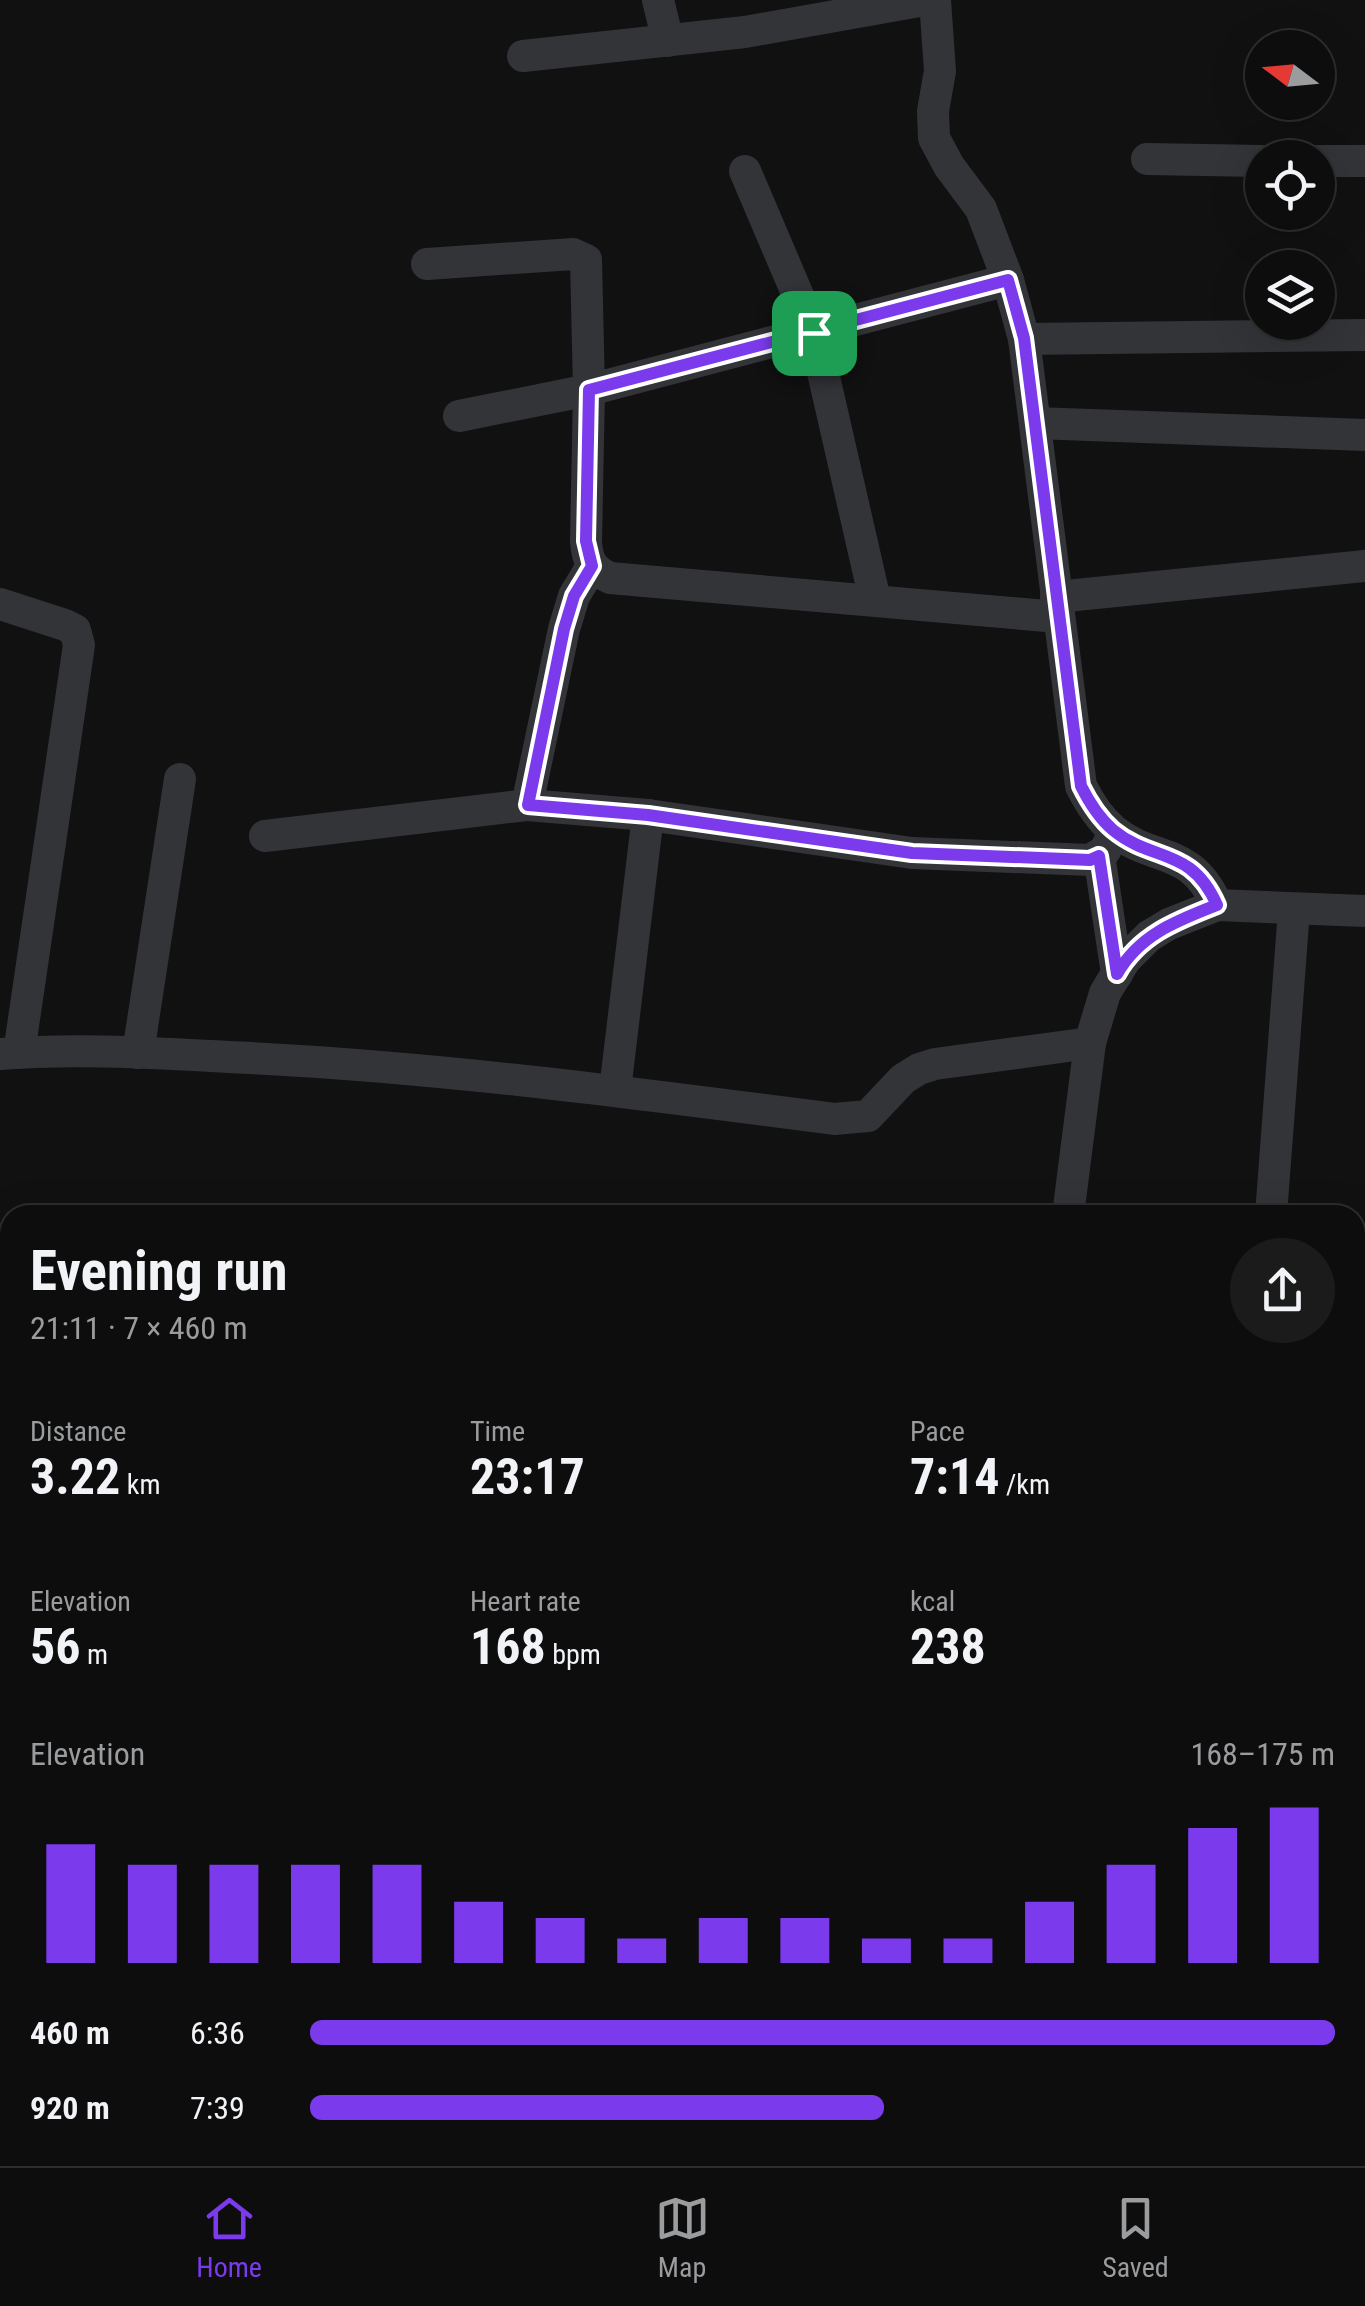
<!DOCTYPE html>
<html lang="en">
<head>
<meta charset="utf-8">
<style>
  body { margin:0; font-family:"Roboto Condensed",sans-serif; background:#1b1b1c; color:#f1f3f6; height:100vh; display:flex; flex-direction:column; font-size:38px; white-space:nowrap }
  * { box-sizing:border-box; margin:0 }
  p { font-size:32px; color:#9a9c9e }
  .icon { flex:none; width:55px; height:55px; fill:none; stroke:currentColor; stroke-width:2; stroke-linecap:round; stroke-linejoin:round }
  .map { position:relative; flex:1; overflow:hidden }
  .panel { position:absolute; left:0px; top:1205px; width:1365px; height:962px; display:flex; flex-direction:column; background:#0d0d0e; border-radius:30px 30px 0 0; box-shadow:0 10px 40px #0002,0 0 0 2px #2d2d2e }
  .panel>* { flex:none }
  .needle { width:65px; rotate:286deg }
  .buttons { position:absolute; left:1245px; top:30px; display:grid; gap:20px }
  .buttons a { display:grid; place-items:center; width:90px; height:90px; border-radius:50%; background:#0d0d0e; box-shadow:0 10px 40px #0002,0 0 0 2px #2d2d2e; font-size:50px }
  .pin { position:absolute; display:grid; place-items:center; width:85px; height:85px; color:#fff; margin:-42px; border-radius:20px; box-shadow:0 5px 15px #0006 }
  .round { display:grid; place-items:center; flex:none; width:105px; height:105px; border-radius:52px; background:#1b1b1c }
  .summary { display:flex; align-items:center; justify-content:space-between; height:170px; padding:0 30px }
  h1 { font-size:55px; font-weight:700; line-height:75px }
  .metrics { display:grid; grid-template-columns:repeat(3,1fr); gap:15px; height:170px; padding:10px 30px }
  .metrics div { display:grid; align-content:center }
  .metrics b { font-size:50px; font-weight:700 }
  .metrics small { font-size:28px; font-weight:400 }
  .metrics p { font-size:28px }
  .chart { height:280px; padding:20px 30px }
  .chart p { display:flex; justify-content:space-between }
  .chart svg { width:100%; height:180px; margin-top:10px; stroke:#7c3aed; stroke-width:6 }
  ul { padding:0 30px; list-style:none; font-size:32px }
  li { display:grid; grid-template-columns:160px 120px 1fr; align-items:center; height:75px }
  li i { height:25px; border-radius:12px; background:#7c3aed }
  .tabs { display:flex; justify-content:space-around; align-items:center; height:140px; border-top:2px solid #2d2d2e; background:#0d0d0e; font-size:28px; color:#9a9c9e }
  .tabs a { display:grid; justify-items:center; gap:5px }
  .tabs .on { color:#7c3aed }
  .map>svg:first-child { display:block }
</style>
</head>
<body>
<div class="map">
<svg width="1365" height="2166" viewBox="0 0 1365 2166">
  <rect width="100%" height="100%" fill="#111112"/>
  <g fill="none" stroke-linecap="round" stroke-linejoin="round">
    <!-- minor -->
    <g stroke="#323438" stroke-width="32">
      <path d="M658 0 668 41"/>
      <path d="M935 0 940 71 933 111 934 138 949 166 981 209 1008 280 1024 339 1081 786C1089 802 1099 818 1113 830 1153 863 1191 845 1217 905"/>
      <path d="M523 56 745 32 925 0"/>
      <path d="M1147 159 1262 161"/>
      <path d="M1318 161H1365"/>
      <path d="M745 171 814 333 875 600"/>
      <path d="M427 264 573 254 586 260 589 390 586 541C587 560 592 570 610 578L1058 617"/>
      <path d="M1024 339 1365 335"/>
      <path d="M459 416 589 390 1008 280"/>
      <path d="M1035 423 1365 435"/>
      <path d="M1056 597 1365 566"/>
      <path d="M0 604 65 625 75 630 79 645 19 1053"/>
      <path d="M527 805 564 629 574 596 592 566"/>
      <path d="M265 836 527 805 648 815"/>
      <path d="M1099 855 1117 974"/>
      <path d="M138 1053 180 779"/>
      <path d="M0 1054C76 1048 153 1053 228 1057 432 1066 633 1093 834 1119L868 1116 903 1079 919 1069 935 1064 1090 1043"/>
      <path d="M615 1090 648 815 912 853 1090 860 1105 851 1114 831"/>
      <path d="M1068 1215 1090 1043 1105 993 1125 960 1149 936 1169 924 1217 905 1365 911"/>
      <path d="M1271 1215 1294 910"/>
      <path d="M0 1389H10"/>
      <path d="M0 1603 10 1604"/>
      <path d="M1355 1642 1365 1646"/>
      <path d="M0 1823 10 1824"/>
      <path d="M1355 1828 1365 1821"/>
      <path d="M1355 1944 1365 1961"/>
      <path d="M0 2041H10"/>
      <path d="M263 2158 265 2166"/>
      <path d="M891 2158 892 2166"/>
      <path d="M1233 2158 1238 2166"/>
      <path d="M666 2166 667 2158"/>
    </g>
  </g>
  <g fill="none" stroke-linecap="round" stroke-linejoin="round">
    <!-- route casing -->
    <g stroke="#fff" stroke-width="20">
      <path id="route" d="M1008 280 1024 338 1081 786C1089 802 1099 818 1113 830 1153 863 1191 846 1217 905 1176 921 1139 935 1117 974L1099 856 1090 860 912 853 648 815 528 805 564 629 574 596 592 566 586 541 589 390Z"/>
    </g>
    <!-- route -->
    <use href="#route" stroke="#7c3aed" stroke-width="12"/>
  </g>
</svg>
<div class="buttons">
<a><svg class="needle" viewBox="-14 -14 28 28"><path d="M0-13l5 13h-10z" fill="#e53935"/><path d="M0 13l5-13h-10z" fill="#9a9c9e"/></svg></a>
<a><svg class="icon" aria-label="locate" viewBox="0 0 24 24"><circle cx="12" cy="12" r="6"/><path d="M12 2v4M12 18v4M2 12h4M18 12h4"/></svg></a>
<a><svg class="icon" aria-label="layers" viewBox="0 0 24 24"><path d="M12 4l9 5-9 5-9-5zM3 14l9 5 9-5"/></svg></a>
</div>
<div class="pin" style="left:814px;top:333px;background:#1e9e55"><svg class="icon" aria-label="arrive" viewBox="0 0 24 24"><path d="M6 21V4h12l-3 4 3 4H6"/></svg></div>
<section class="panel">
<div class="summary"><div><h1>Evening run</h1><p>21:11 · 7 × 460 m</p></div><a class="round"><svg class="icon" aria-label="share" viewBox="0 0 24 24"><path d="M12 15V3M7 8l5-5 5 5M5 13v7h14v-7"/></svg></a></div>
<div class="metrics">
<div><p>Distance</p><b>3.22<small> km</small></b></div>
<div><p>Time</p><b>23:17</b></div>
<div><p>Pace</p><b>7:14<small> /km</small></b></div>
</div>
<div class="metrics">
<div><p>Elevation</p><b>56<small> m</small></b></div>
<div><p>Heart rate</p><b>168<small> bpm</small></b></div>
<div><p>kcal</p><b>238</b></div>
</div>
<div class="chart"><p><span>Elevation</span>168–175 m</p>
<svg viewBox="0 0 160 44" preserveAspectRatio="none"><path d="M5 44V15M15 44V20M25 44V20M35 44V20M45 44V20M55 44V29M65 44V33M75 44V38M85 44V33M95 44V33M105 44V38M115 44V38M125 44V29M135 44V20M145 44V11M155 44V6"/></svg>
</div>
<ul>
<li><b>460 m</b>6:36<i style="width:100%"></i></li>
<li><b>920 m</b>7:39<i style="width:56%"></i></li>
</ul>
</section>
</div>
<nav class="tabs">
<a class="on"><svg class="icon" aria-label="home" viewBox="0 0 24 24"><path d="M3 11l9-7 9 7M6 9v11h12V9"/></svg>Home</a>
<a><svg class="icon" aria-label="map" viewBox="0 0 24 24"><path d="M3 6l6-2 6 2 6-2v14l-6 2-6-2-6 2zM9 4v14M15 6v14"/></svg>Map</a>
<a><svg class="icon" aria-label="saved" viewBox="0 0 24 24"><path d="M7 4h10v16l-5-4-5 4z"/></svg>Saved</a>
</nav>
</body>
</html>
